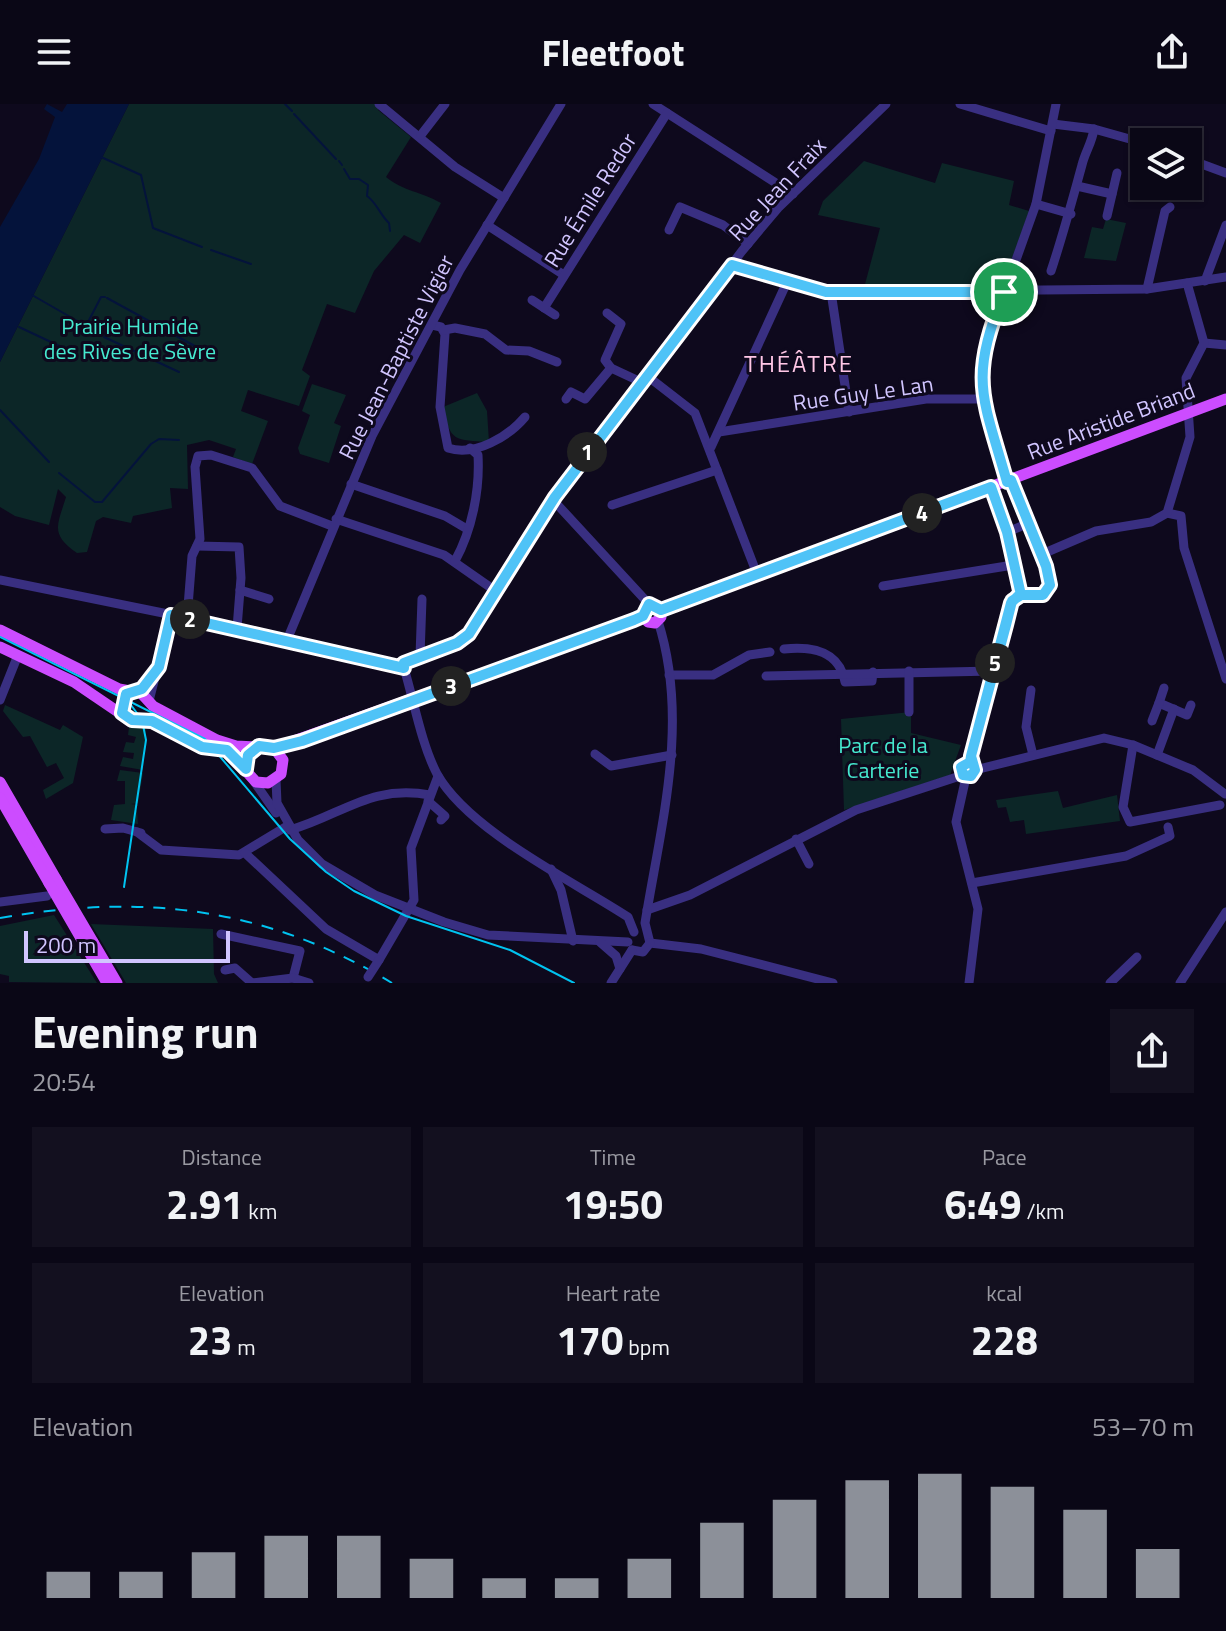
<!DOCTYPE html>
<html lang="en">
<head>
<meta charset="utf-8">
<style>
  body { margin:0; font-family:"Titillium Web",sans-serif; background:#13101f; color:#f1f3f6; height:100vh; display:flex; flex-direction:column; font-size:30px; white-space:nowrap }
  * { box-sizing:border-box; margin:0 }
  p { font-size:26px; color:#9999a1 }
  .icon { flex:none; width:44px; height:44px; fill:none; stroke:currentColor; stroke-width:2; stroke-linecap:round; stroke-linejoin:round }
  .map { position:relative; height:879px; overflow:hidden }
  .panel { display:flex; flex-direction:column; background:#0a0716; flex:1 }
  .panel>* { flex:none }
  .tools { position:absolute; left:1130px; top:24px; display:grid; gap:16px }
  .tools a { display:grid; place-items:center; width:72px; height:72px; border-radius:0px; background:#0a0716; box-shadow:0 2px 6px #0004,0 0 0 2px #2a2835; font-size:40px }
  .scale { position:absolute; left:24px; bottom:20px; width:206px; box-sizing:border-box; padding-left:8px; border:4px solid #d1c5ff; border-top:0; font-size:22px; line-height:28px; white-space:nowrap; color:#d1c5ff; -webkit-text-stroke:6px #0e091d; paint-order:stroke }
  .pin { position:absolute; display:grid; place-items:center; width:68px; height:68px; color:#fff; margin:-34px; border:4px solid #fff; border-radius:50%; box-shadow:0 2px 8px #0007 }
  .km { position:absolute; width:40px; height:40px; margin:-20px; border-radius:50%; background:#222; color:#fff; font-size:22px; line-height:40px; text-align:center }
  .round { display:grid; place-items:center; flex:none; width:84px; height:84px; border-radius:0px; background:#13101f }
  .summary { display:flex; align-items:center; justify-content:space-between; height:136px; padding:0 32px }
  h1 { font-size:44px; font-weight:700; line-height:60px }
  .figures { display:grid; grid-template-columns:repeat(3,1fr); gap:12px; height:136px; padding:8px 32px }
  .figures div { display:grid; align-content:center; border-radius:0px; background:#13101f; text-align:center }
  .figures b { font-size:40px; font-weight:700 }
  .figures small { font-size:22px; font-weight:400 }
  .figures p { font-size:22px }
  .chart { height:224px; padding:16px 32px }
  .chart p { display:flex; justify-content:space-between }
  .chart svg { width:100%; height:144px; margin-top:8px; stroke:#8c9099; stroke-width:6 }
  header { display:flex; justify-content:space-between; align-items:center; height:104px; padding:0 32px; background:#0a0716; font-size:36px; font-weight:700 }
  .map>svg:first-child { display:block }
</style>
</head>
<body>
<header><svg class="icon" aria-label="menu" viewBox="0 0 24 24"><path d="M4 6h16M4 12h16M4 18h16"/></svg>Fleetfoot<svg class="icon" aria-label="share" viewBox="0 0 24 24"><path d="M12 15V3M7 8l5-5 5 5M5 13v7h14v-7"/></svg></header>
<div class="map">
<svg width="1226" height="879" viewBox="0 0 1226 879">
  <rect width="100%" height="100%" fill="#0e091d"/>
  <!-- green -->
  <g fill="#0c2627">
    <path d="M129 0H382L378 6 411 33 386 73C405 88 420 87 441 99L420 139 404 131 374 167 355 209 327 200 302 266 310 272 299 302 248 286 241 307 268 317 252 360 233 353 236 345 209 336 187 341 188 385 170 384 172 404 133 412 131 419 103 413 96 417 87 448 77 449C49 430 58 420 66 393L58 385 49 421 15 412 0 403V258Z"/>
    <path d="M864 57 935 79 942 59 1014 77 1009 101 1029 107 1004 177 990 184H864L880 124 818 111 823 97Z"/>
    <path d="M1106 115 1126 119 1116 157 1084 154 1092 123 1103 125Z"/>
    <path d="M312 280 346 291 334 319 341 322 329 359 300 350 298 344 310 311 302 307Z"/>
    <path d="M477 289 487 307 489 338C455 336 450 338 443 303Z"/>
    <path d="M5 601 60 626 63 621 83 633 73 679 46 695 43 686 64 674 56 659 47 663 30 632 23 633 3 607Z"/>
    <path d="M911 608V629L961 641 950 671 844 706 841 615Z"/>
    <path d="M129 623H146L143 666 120 662 123 653 133 655 134 649 123 648 126 638 134 639 136 633 128 631Z"/>
    <path d="M120 666 143 669 138 699 131 700 138 701 134 706 137 707 138 720 111 716 114 701 125 700V677H117Z"/>
    <path d="M1058 687 1063 704 1117 691 1120 717 1026 730 1024 716 1010 718 1006 703 998 704 996 696Z"/>
    <path d="M54 811 97 879 9 878V872L0 870V822Z"/>
    <path d="M91 820 213 825 214 870 218 879H126Z"/>
  </g>
  <!-- water -->
  <path fill="#04133b" d="M47 0 62 8 67 0H129L0 258V123L39 55 55 13 44 5Z"/>
  <g fill="none" stroke-linecap="round" stroke-linejoin="round">
    <!-- stream -->
    <g stroke="#04133b" stroke-width="2">
      <path d="M285 0 292 7"/>
      <path d="M294 10 336 55"/>
      <path d="M101 53 141 71 153 124 202 143"/>
      <path d="M339 57 342 61"/>
      <path d="M344 65 350 75H359L368 81 367 92C377 99 380 111 389 119L390 127"/>
      <path d="M211 146 251 160"/>
      <path d="M32 191 86 222 101 193H105"/>
      <path d="M107 194 202 246"/>
      <path d="M86 222 98 230"/>
      <path d="M19 223 68 246"/>
      <path d="M104 233 179 268"/>
      <path d="M0 306 49 358"/>
      <path d="M59 369 95 398H102L151 340 159 335 179 336"/>
    </g>
    <!-- minor -->
    <g stroke="#392f81" stroke-width="9">
      <path d="M379 0 455 63 504 94"/>
      <path d="M653 0 793 90"/>
      <path d="M960 0 1051 27"/>
      <path d="M1053 20 1094 25 1144 39"/>
      <path d="M421 31 445 0"/>
      <path d="M1188 55 1226 69"/>
      <path d="M1077 82 1112 90"/>
      <path d="M1036 100 1071 110"/>
      <path d="M1107 112 1117 69"/>
      <path d="M487 121 564 171"/>
      <path d="M669 126 680 103 723 121 748 140"/>
      <path d="M732 161 805 184 831 188 1147 185 1226 173"/>
      <path d="M1051 167C1063 131 1072 97 1082 61 1085 48 1092 39 1094 25"/>
      <path d="M1205 177 1226 121"/>
      <path d="M1147 185 1165 107 1170 103"/>
      <path d="M831 188 849 308"/>
      <path d="M532 196 555 211"/>
      <path d="M544 204 667 9"/>
      <path d="M607 209 621 220 605 256 611 264 641 278"/>
      <path d="M432 221 441 223 445 230 440 303 448 344C475 353 509 332 525 313"/>
      <path d="M444 226 455 224 485 230 506 246 529 247 557 258"/>
      <path d="M1204 239 1226 241"/>
      <path d="M646 271 695 309 757 470"/>
      <path d="M566 295 571 288 585 295 611 264"/>
      <path d="M719 328 926 295H982"/>
      <path d="M711 343 787 178"/>
      <path d="M1007 378 982 295V251L1036 100 1056 0"/>
      <path d="M351 380 445 412 467 425"/>
      <path d="M991 383 1007 428 1027 420 1011 376"/>
      <path d="M554 397 649 500"/>
      <path d="M612 401 717 366"/>
      <path d="M1167 409 1181 412 1184 444 1226 575"/>
      <path d="M336 415 444 451 497 488"/>
      <path d="M1007 428 1021 491"/>
      <path d="M197 442 239 443 241 474 237 524"/>
      <path d="M1040 451 1096 427 1151 418 1167 409 1190 333 1186 274 1204 239 1187 179"/>
      <path d="M455 457C472 426 480 386 478 351L470 344"/>
      <path d="M0 476 237 524 404 564"/>
      <path d="M883 482 1013 461"/>
      <path d="M240 486 269 495"/>
      <path d="M1021 491H1043L1050 481 1046 462 1027 420"/>
      <path d="M187 515 192 452 200 435 195 363 198 352 211 351 252 364 280 402 332 422"/>
      <path d="M287 536 372 332 460 166 561 0"/>
      <path d="M784 545C813 542 839 547 845 578L872 577 873 568"/>
      <path d="M420 552 422 495"/>
      <path d="M404 564V559L469 530 555 393 742 147 778 104 886 0"/>
      <path d="M404 564C414 597 421 639 437 670 469 727 573 777 628 813L634 828"/>
      <path d="M669 571H713L749 551 770 548"/>
      <path d="M766 572 993 567"/>
      <path d="M1164 584 1159 599 1187 611 1191 601"/>
      <path d="M1031 586 1026 623 1033 651"/>
      <path d="M0 596 18 551"/>
      <path d="M149 597 171 511"/>
      <path d="M909 608V567"/>
      <path d="M1152 617 1159 599"/>
      <path d="M1133 641 1123 703 1130 718 1220 701"/>
      <path d="M595 650 611 662 672 651"/>
      <path d="M1157 651 1174 605"/>
      <circle cx="968" cy="665" r="7"/>
      <path d="M970 658 1011 499 1021 491"/>
      <path d="M975 666 1104 634 1133 641 1193 666 1225 690"/>
      <path d="M966 673 956 718 978 805 969 879"/>
      <path d="M253 676 276 709"/>
      <path d="M276 676 277 699 298 736 322 760 375 791 444 818 488 831 628 838"/>
      <path d="M428 697 445 712 441 716"/>
      <path d="M105 725 123 724 141 729"/>
      <path d="M290 726C342 711 371 680 430 691"/>
      <path d="M137 728 161 746 239 751 287 722"/>
      <path d="M796 735 809 760"/>
      <path d="M245 749 326 825 379 856 414 796 411 744 438 672"/>
      <path d="M551 765 561 786 573 837"/>
      <path d="M972 779 1126 752 1170 732 1168 723"/>
      <path d="M0 798 47 792"/>
      <path d="M647 806 690 791 856 706 963 671"/>
      <path d="M221 830 300 847 293 874 252 879 235 864 225 866"/>
      <path d="M600 838 616 852 620 865"/>
      <path d="M650 839 645 819C661 720 690 617 658 517"/>
      <path d="M650 839 701 845 833 879"/>
      <path d="M632 846 643 848 650 839"/>
      <path d="M293 874 309 879"/>
      <path d="M611 879 632 846"/>
      <path d="M1110 879 1137 853"/>
      <path d="M1180 879 1226 808"/>
    </g>
    <!-- major -->
    <g stroke="#cc4cff" stroke-width="11">
      <path d="M661 506 1226 295"/>
      <path d="M643 512 648 518 655 519 661 513V506"/>
      <path d="M0 526 119 585 141 589 153 602 217 636 236 642 274 644 283 656 281 670 268 679 256 678 227 646 202 643 148 615 127 614 74 578 0 543"/>
      <path d="M274 644 634 516 643 512 649 500 661 506"/>
      <path d="M0 678 56 775"/>
      <path d="M0 694 49 779"/>
      <path d="M93 838 117 879"/>
      <path d="M86 843 107 879"/>
    </g>
    <!-- tram -->
    <g stroke="#00c3f0" stroke-width="2">
      <path d="M0 533 205 635 290 735 326 768 354 787 406 812 510 846 574 879"/>
      <path d="M124 783 146 636 142 616 131 601"/>
    </g>
    <!-- rail -->
    <path stroke="#00c3f0" stroke-width="2" stroke-dasharray="12 10" stroke-linecap="butt" d="M0 814C143 789 266 803 392 879"/>
    <!-- minor-bridge -->
    <path stroke="#392f81" stroke-width="9" d="M368 873 379 856"/>
    <!-- major-bridge -->
    <g stroke="#cc4cff" stroke-width="11">
      <path d="M56 775 93 838"/>
      <path d="M49 779 86 843"/>
    </g>
  </g>
  <g fill="none" stroke-linecap="round" stroke-linejoin="round">
    <!-- route casing -->
    <g stroke="#fff" stroke-width="16">
      <path id="route" d="M1004 188H826L732 161 555 393 469 530 457 539 404 559V564L171 511 159 563 142 585 126 590 122 609 132 616 152 617 202 643 227 646 246 665 248 651 259 642 274 644 302 637 634 516 643 512 649 500 661 506 991 383 1007 428 1021 491 1012 497 1006 521 971 652 975 666 971 672 963 671 961 663 970 658 971 652 1011 499 1019 491H1043L1050 481 1046 462 1011 376 1007 378C982 290 969 277 1004 188"/>
    </g>
    <!-- route -->
    <use href="#route" stroke="#4fc3f7" stroke-width="10"/>
  </g>
  <g text-anchor="middle" stroke-width="6" stroke-linejoin="round" paint-order="stroke">
    <!-- street labels -->
    <g font-size="22" fill="#d1c5ff" stroke="#0e091d">
      <text transform="translate(777 85) rotate(-47)" y="8">Rue Jean Fraix</text>
      <text transform="translate(590 96) rotate(-58)" y="8">Rue Émile Redor</text>
      <text transform="translate(396 253) rotate(-63)" y="8">Rue Jean-Baptiste Vigier</text>
      <text transform="translate(863 289) rotate(-8)" y="8">Rue Guy Le Lan</text>
      <text transform="translate(1111 317) rotate(-21)" y="8">Rue Aristide Briand</text>
    </g>
    <!-- park labels -->
    <g font-size="22" fill="#46ead0" stroke="#0e091d">
      <text x="130" y="230">Prairie Humide<tspan x="130" dy="25">des Rives de Sèvre</tspan></text>
      <text x="883" y="649">Parc de la<tspan x="883" dy="25">Carterie</tspan></text>
    </g>
    <!-- neighbourhood labels -->
    <g font-size="24" letter-spacing="2" fill="#ffc7e6" stroke="#0e091d">
      <text x="799" y="268">THÉÂTRE</text>
    </g>
  </g>
</svg>
<div class="tools">
<a><svg class="icon" aria-label="layers" viewBox="0 0 24 24"><path d="M12 4l9 5-9 5-9-5zM3 14l9 5 9-5"/></svg></a>
</div>
<div class="scale">200 m</div>
<div class="pin" style="left:1004px;top:188px;background:#1e9e55"><svg class="icon" aria-label="arrive" viewBox="0 0 24 24"><path d="M6 21V4h12l-3 4 3 4H6"/></svg></div>
<b class="km" style="left:587px;top:348px">1</b>
<b class="km" style="left:190px;top:515px">2</b>
<b class="km" style="left:451px;top:582px">3</b>
<b class="km" style="left:922px;top:409px">4</b>
<b class="km" style="left:995px;top:559px">5</b>
</div>
<section class="panel">
<div class="summary"><div><h1>Evening run</h1><p>20:54</p></div><a class="round"><svg class="icon" aria-label="share" viewBox="0 0 24 24"><path d="M12 15V3M7 8l5-5 5 5M5 13v7h14v-7"/></svg></a></div>
<div class="figures">
<div><p>Distance</p><b>2.91<small> km</small></b></div>
<div><p>Time</p><b>19:50</b></div>
<div><p>Pace</p><b>6:49<small> /km</small></b></div>
</div>
<div class="figures">
<div><p>Elevation</p><b>23<small> m</small></b></div>
<div><p>Heart rate</p><b>170<small> bpm</small></b></div>
<div><p>kcal</p><b>228</b></div>
</div>
<div class="chart"><p><span>Elevation</span>53–70 m</p>
<svg viewBox="0 0 160 44" preserveAspectRatio="none"><path d="M5 44V36M15 44V36M25 44V30M35 44V25M45 44V25M55 44V32M65 44V38M75 44V38M85 44V32M95 44V21M105 44V14M115 44V8M125 44V6M135 44V10M145 44V17M155 44V29"/></svg>
</div>
</section>
</body>
</html>
